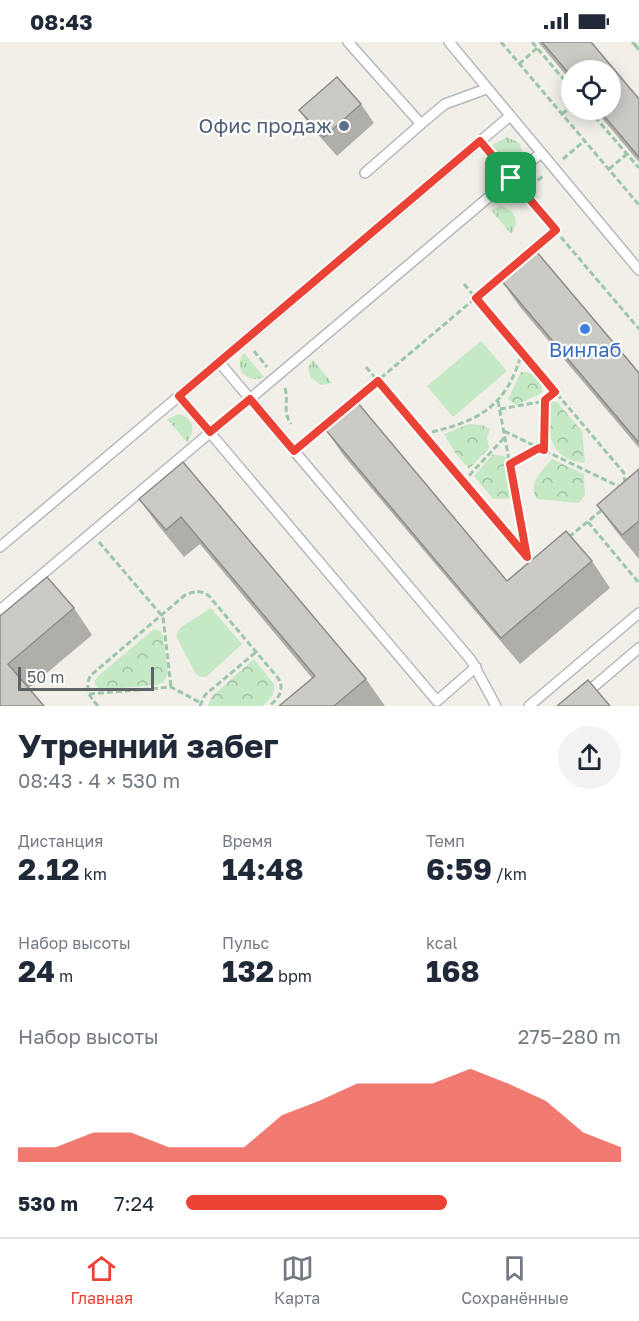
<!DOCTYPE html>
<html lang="ru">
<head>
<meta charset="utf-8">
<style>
  body { margin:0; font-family:"Golos Text",sans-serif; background:#f2f2f3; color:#1f2937; height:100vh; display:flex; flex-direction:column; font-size:22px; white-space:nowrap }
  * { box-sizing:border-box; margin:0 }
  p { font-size:20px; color:#747a83 }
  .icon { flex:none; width:33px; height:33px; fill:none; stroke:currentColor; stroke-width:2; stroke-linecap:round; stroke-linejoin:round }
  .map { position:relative; height:664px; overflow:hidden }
  .drawer { display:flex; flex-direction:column; background:#fff; flex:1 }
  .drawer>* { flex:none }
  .controls { position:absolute; left:561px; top:18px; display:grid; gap:12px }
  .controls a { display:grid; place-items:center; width:60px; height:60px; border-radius:50%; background:#fff; box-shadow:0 3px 15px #0003; font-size:30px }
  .scale { position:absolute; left:18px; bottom:15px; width:136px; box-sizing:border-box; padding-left:6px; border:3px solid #5f6368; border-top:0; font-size:16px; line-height:21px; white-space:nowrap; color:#5f6368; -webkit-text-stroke:4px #fff; paint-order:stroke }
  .pin { position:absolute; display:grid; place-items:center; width:51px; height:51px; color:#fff; margin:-26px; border-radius:12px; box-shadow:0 3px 9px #0006 }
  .round { display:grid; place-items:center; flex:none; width:63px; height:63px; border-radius:32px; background:#f2f2f3 }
  .summary { display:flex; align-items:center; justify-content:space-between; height:102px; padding:0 18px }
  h1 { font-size:33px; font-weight:700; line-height:45px }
  .figures { display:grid; grid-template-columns:repeat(3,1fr); gap:9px; height:102px; padding:6px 18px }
  .figures div { display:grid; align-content:center }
  .figures b { font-size:30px; font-weight:700 }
  .figures small { font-size:16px; font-weight:400 }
  .figures p { font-size:16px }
  .chart { height:168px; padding:12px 18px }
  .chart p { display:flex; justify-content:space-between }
  .chart svg { width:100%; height:108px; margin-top:6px; fill:#ea4335; opacity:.7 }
  ul { padding:0 18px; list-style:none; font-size:20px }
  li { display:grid; grid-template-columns:96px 72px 1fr; align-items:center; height:45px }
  li i { height:15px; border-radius:8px; background:#ea4335 }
  .status { display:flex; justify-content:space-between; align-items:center; height:42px; padding:0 30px; background:#fff; direction:ltr }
  .status svg { height:16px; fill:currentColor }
  .tab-bar { display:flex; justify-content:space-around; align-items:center; height:84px; border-top:2px solid #e0e1e3; background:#fff; font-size:16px; color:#747a83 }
  .tab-bar a { display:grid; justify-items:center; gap:3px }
  .tab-bar .active { color:#ea4335 }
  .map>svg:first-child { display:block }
</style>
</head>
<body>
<div class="status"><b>08:43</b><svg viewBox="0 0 49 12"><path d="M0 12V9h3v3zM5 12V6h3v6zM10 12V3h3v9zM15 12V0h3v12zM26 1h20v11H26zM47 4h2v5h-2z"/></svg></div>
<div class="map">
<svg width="639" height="664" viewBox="0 0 639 664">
  <defs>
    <pattern id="grass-tufts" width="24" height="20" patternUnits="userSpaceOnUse" patternTransform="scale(1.5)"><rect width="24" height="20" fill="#c5e8c5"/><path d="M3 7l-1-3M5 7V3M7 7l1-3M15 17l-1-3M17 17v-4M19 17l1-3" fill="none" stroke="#a3c0a4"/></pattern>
    <pattern id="forest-crowns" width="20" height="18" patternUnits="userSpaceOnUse" patternTransform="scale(1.5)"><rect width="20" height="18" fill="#c5e8c5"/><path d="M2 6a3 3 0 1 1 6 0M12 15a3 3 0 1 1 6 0" fill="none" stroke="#a3c0a4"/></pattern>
  </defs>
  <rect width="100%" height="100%" fill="#f1efe8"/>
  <!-- grass -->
  <g fill="url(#grass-tufts)">
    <path d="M507 95 518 100C526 111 521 119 512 127L492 103Z"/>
    <path d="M501 164C516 168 520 180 511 192L491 168Z"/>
    <path d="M244 311 264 335C247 343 232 326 244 311Z"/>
    <path d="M313 318 332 341 321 343 311 336 308 326Z"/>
    <path d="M179 372C194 377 196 389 187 400L167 377Z"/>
  </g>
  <!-- forest -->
  <g fill="url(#forest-crowns)">
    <path d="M521 330C535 329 543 337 542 351L516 363 508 357Z"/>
    <path d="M551 359 557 360 582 389 585 419 583 421C558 417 548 402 548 378 548 371 547 365 551 359Z"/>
    <path d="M469 382 482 383 490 387 487 396 489 406 469 427 456 412 444 392Z"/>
    <path d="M493 412 506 415 513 456 493 457 474 434Z"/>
    <path d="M552 417 584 432 585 453 579 461 537 457C527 441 543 428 552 417Z"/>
    <path d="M154 587 160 589 163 594 168 631 164 640 157 643 99 648 94 640 98 634Z"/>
    <path d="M254 617 274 642C276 653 269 658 262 664H208L212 654Z"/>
  </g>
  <!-- pitch -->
  <g fill="#c5e8c5">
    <path d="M481 299 507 329 453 375 427 344Z"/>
    <path d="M211 566 242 602 206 635H200L196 632 176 594 180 586Z"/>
  </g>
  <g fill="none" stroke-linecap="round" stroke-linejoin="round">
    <!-- service casing -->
    <g stroke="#b5b8bc" stroke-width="12">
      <g id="service">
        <path d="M348 0 421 82 365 131"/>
        <path d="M449 0 639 228"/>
        <path d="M421 82 445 62 486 47"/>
        <path d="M219 320 471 618 496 664"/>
        <path d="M0 505 179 354"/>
        <path d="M0 568 541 111"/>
        <path d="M476 625 437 659 179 354 510 74"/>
        <path d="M529 664 639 571"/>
        <path d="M571 664 639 606"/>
      </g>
    </g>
    <!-- path -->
    <g stroke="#9cc7a9" stroke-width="3" stroke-dasharray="6 3" stroke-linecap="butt">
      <path d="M501 0 639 163"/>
      <path d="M532 0 572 47"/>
      <path d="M632 0 635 3 638 0"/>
      <path d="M635 3 639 8"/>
      <path d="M519 22 537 6"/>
      <path d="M589 68 639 126"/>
      <path d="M562 72 572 64"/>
      <path d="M489 110 502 126"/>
      <path d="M563 117 584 99"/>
      <path d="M609 127 627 112"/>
      <path d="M520 147 639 287"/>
      <path d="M524 150 544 133"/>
      <path d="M464 242 624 431 625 442"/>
      <path d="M254 309 267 325"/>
      <path d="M366 325 526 514 535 518"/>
      <path d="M285 346C289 359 282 369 291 382"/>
      <path d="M498 359 527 514"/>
      <path d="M500 367 545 359 555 350"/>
      <path d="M504 389 620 445"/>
      <path d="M423 392C477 380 506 367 522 310"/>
      <path d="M305 400 556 188"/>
      <path d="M544 408 545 359"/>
      <path d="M510 422 539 406"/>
      <path d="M463 440 505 395"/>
      <path d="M588 480 639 541"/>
      <path d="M569 495 603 467"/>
      <path d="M99 500 163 575 171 645"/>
      <path d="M89 652 171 645 201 661"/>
      <path d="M98 664C89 654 85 648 90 634L185 553C195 549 201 548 209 554L278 636C285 648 279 656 269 664"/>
      <path d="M200 664 205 653 256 610"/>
    </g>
    <!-- service -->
    <use href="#service" stroke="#fff" stroke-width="9"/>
  </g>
  <!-- wall -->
  <g fill="#afaea9">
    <path d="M538 0H591L639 57V120L595 68H610L572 28V40Z"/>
    <path d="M361 62 374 81 337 114 313 87 299 68Z"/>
    <path d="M501 238 639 331V406L520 265Z"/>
    <path d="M325 387 507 539 592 519 610 546 520 622 344 414Z"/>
    <path d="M183 420 366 637 385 664H279L312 636 200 502 184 515 158 483 139 457Z"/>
    <path d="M639 427V517L616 489 597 463Z"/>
    <path d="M74 566 92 593 29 646 0 664V574Z"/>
  </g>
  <!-- building -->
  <g fill="#cccac5" stroke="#8f8d8a" stroke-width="1.5">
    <path d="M542 0H591L639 57V115L599 68H610V28H572V35Z"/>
    <path d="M337 35 361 62 324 95 299 68Z"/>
    <path d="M536 209 639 331V401L501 238Z"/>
    <path d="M357 360 507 539 566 489 592 519 501 596 325 387Z"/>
    <path d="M183 420 366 637 334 664H279L315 634 181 475 166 488 139 457Z"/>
    <path d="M639 427V479L622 493 597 463Z"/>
    <path d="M47 535 74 566 8 622 44 664H0V574Z"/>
    <path d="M588 638 610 664H557Z"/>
  </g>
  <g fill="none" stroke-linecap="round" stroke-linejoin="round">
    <!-- route casing -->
    <g stroke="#fff" stroke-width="12">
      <path id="route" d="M480 99 556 188 476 256 555 350 545 358 544 408 539 406 510 422 527 515 378 339 294 409 250 357 210 390 179 354Z"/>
    </g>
    <!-- route -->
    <use href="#route" stroke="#ea4335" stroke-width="8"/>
  </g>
  <!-- markers -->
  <circle fill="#5c6f8a" stroke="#fff" stroke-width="2" cx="344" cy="84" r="6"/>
  <circle fill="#3f7fe0" stroke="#fff" stroke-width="2" cx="585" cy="287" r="6"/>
  <g text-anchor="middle" stroke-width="4.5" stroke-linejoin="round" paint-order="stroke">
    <!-- service labels -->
    <g font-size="20" fill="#4e5e75" stroke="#fff" text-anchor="end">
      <text x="332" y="91">Офис продаж</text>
    </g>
    <!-- shop labels -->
    <g font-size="20" fill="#366cbe" stroke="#fff">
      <text x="585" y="315">Винлаб</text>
    </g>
  </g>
</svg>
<div class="controls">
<a><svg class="icon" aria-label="locate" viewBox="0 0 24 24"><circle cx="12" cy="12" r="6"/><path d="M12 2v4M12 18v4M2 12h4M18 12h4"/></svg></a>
</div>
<div class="scale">50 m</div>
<div class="pin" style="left:511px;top:136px;background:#1e9e55"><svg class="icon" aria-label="arrive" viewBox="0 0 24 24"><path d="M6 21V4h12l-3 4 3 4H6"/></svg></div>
</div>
<section class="drawer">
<div class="summary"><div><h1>Утренний забег</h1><p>08:43 · 4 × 530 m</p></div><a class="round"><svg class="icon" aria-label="share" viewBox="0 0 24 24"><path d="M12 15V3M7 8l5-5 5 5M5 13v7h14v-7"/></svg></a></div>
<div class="figures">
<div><p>Дистанция</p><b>2.12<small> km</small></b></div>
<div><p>Время</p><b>14:48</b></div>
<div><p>Темп</p><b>6:59<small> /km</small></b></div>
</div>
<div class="figures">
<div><p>Набор высоты</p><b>24<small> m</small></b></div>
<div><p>Пульс</p><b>132<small> bpm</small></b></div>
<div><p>kcal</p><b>168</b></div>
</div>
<div class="chart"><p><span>Набор высоты</span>275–280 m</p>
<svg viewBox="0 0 160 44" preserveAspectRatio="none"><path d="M0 44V38L10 38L20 32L30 32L40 38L50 38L60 38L70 25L80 19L90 12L100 12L110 12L120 6L130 12L140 19L150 32L160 38V44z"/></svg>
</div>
<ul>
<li><b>530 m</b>7:24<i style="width:60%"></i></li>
</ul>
</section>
<nav class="tab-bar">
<a class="active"><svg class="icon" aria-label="home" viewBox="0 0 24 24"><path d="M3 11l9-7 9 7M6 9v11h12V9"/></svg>Главная</a>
<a><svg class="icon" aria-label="map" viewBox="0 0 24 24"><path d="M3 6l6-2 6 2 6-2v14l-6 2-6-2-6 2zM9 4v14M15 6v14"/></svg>Карта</a>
<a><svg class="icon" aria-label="saved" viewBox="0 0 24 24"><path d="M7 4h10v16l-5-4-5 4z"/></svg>Сохранённые</a>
</nav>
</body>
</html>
